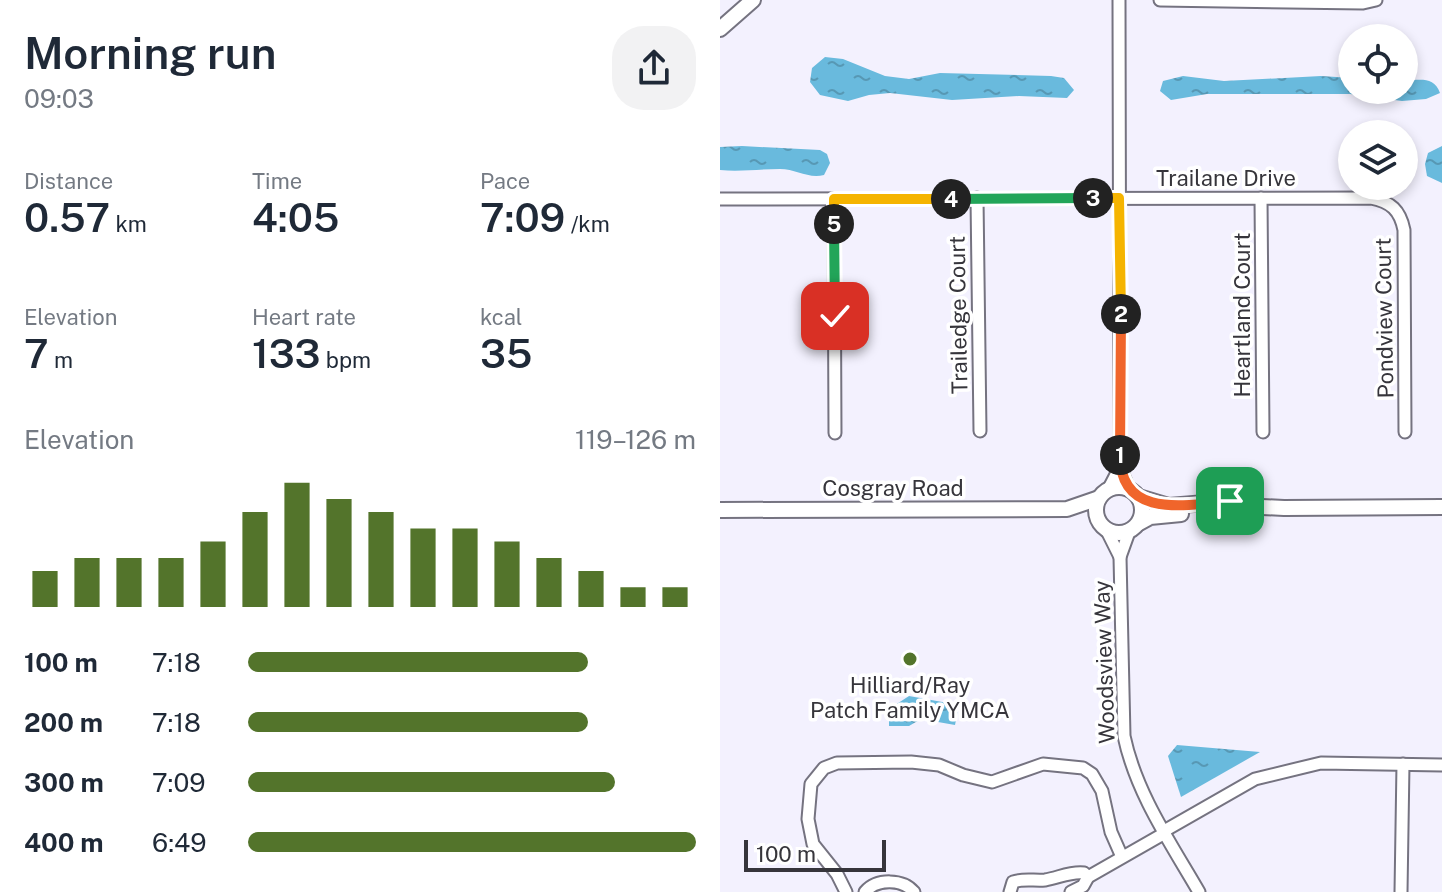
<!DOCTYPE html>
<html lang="en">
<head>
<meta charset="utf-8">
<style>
  body { margin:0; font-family:"Public Sans",sans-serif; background:#f2f2f3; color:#1f2937; height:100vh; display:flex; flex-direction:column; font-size:30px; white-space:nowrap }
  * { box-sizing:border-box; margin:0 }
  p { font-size:26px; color:#747a83 }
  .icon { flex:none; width:44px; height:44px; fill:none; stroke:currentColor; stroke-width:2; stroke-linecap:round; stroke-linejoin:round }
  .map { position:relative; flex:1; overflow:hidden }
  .panel { display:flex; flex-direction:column; background:#fff; width:720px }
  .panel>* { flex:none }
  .tools { position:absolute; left:618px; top:24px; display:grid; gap:16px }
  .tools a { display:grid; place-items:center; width:80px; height:80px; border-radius:50%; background:#fff; box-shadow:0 4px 12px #0003; font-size:40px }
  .scale { position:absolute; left:24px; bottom:20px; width:142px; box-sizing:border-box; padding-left:8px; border:4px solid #36353b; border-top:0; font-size:22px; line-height:28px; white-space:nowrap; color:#36353b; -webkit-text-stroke:6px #fff; paint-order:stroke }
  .pin { position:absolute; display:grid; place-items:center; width:68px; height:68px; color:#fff; margin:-34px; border-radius:16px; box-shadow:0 4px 12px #0006 }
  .km { position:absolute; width:40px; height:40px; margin:-20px; border-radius:50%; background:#222; color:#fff; font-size:22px; line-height:40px; text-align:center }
  .round { display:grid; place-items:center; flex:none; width:84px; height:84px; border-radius:32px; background:#f2f2f3 }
  .summary { display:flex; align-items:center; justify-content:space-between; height:136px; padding:0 24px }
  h1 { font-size:44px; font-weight:600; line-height:60px }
  .metrics { display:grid; grid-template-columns:repeat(3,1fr); gap:12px; height:136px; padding:8px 24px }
  .metrics div { display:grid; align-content:center }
  .metrics b { font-size:40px; font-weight:600 }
  .metrics small { font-size:22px; font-weight:400 }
  .metrics p { font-size:22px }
  .chart { height:224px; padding:16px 24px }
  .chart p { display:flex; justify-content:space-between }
  .chart svg { width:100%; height:144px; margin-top:8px; stroke:#53742b; stroke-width:6 }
  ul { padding:0 24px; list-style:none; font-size:26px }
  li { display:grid; grid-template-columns:128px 96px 1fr; align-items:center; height:60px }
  li i { height:20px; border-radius:10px; background:#53742b }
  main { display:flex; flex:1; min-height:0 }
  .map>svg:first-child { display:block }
</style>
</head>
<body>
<main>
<section class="panel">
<div class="summary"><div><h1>Morning run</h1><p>09:03</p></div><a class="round"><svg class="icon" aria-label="share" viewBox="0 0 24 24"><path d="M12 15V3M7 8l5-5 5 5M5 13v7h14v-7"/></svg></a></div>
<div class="metrics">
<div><p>Distance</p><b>0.57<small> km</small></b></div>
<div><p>Time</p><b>4:05</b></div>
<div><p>Pace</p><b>7:09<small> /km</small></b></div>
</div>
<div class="metrics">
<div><p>Elevation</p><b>7<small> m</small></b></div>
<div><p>Heart rate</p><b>133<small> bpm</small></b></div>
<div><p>kcal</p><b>35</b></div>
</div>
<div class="chart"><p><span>Elevation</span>119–126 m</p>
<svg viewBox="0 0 160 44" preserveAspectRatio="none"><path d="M5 44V33M15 44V29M25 44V29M35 44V29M45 44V24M55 44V15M65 44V6M75 44V11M85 44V15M95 44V20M105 44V20M115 44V24M125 44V29M135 44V33M145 44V38M155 44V38"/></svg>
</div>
<ul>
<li><b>100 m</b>7:18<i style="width:76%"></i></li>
<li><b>200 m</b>7:18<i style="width:76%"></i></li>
<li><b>300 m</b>7:09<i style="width:82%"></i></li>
<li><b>400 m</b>6:49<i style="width:100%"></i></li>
</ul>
</section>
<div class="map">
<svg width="722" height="892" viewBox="0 0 722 892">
  <defs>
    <pattern id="water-ripples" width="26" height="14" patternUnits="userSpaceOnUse" patternTransform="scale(2)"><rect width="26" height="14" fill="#69badd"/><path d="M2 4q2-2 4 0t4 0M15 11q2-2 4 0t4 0" fill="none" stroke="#5798b4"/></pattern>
  </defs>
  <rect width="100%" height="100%" fill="#f3f1fe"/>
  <!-- water -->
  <g fill="url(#water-ripples)">
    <path d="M105 57 123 59 165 76 189 79 220 73 331 76 344 78 354 90 347 98 299 96 232 100 170 93 149 95 128 101 100 95 90 82 92 68Z"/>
    <path d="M463 76 504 81 601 76 632 78V90H684V81C699 80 714 76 720 93L706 99 682 101 630 94H487L451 100 440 91 443 81Z"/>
    <path d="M22 146 100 150 107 154 110 163 104 175C88 179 76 169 60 169 39 169 20 172 0 170V147Z"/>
    <path d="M722 146V183L707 176 705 164 708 153Z"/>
    <path d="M189 696 239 705 235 725 201 719 189 726H169V709Z"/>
    <path d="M457 745 540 752 461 797 448 756Z"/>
  </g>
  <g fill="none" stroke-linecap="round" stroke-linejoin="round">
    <!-- minor casing -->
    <g stroke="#757380" stroke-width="15">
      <g id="minor">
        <path d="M399 0 400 467 409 489"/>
        <path d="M440 0 643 3 656 0"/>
        <path d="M257 198 260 431"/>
        <path d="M541 198 543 432"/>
        <path d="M0 199 651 198C671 202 680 210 684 230L685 432"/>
        <path d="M114 199 115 433"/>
        <path d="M388 490 400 467"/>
        <path d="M387 531 400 557"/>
        <path d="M409 532 400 557 404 736C416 793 450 842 479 892"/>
        <path d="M444 831 535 779 601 763 722 765"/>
        <path d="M126 892 117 874 93 844 88 819 91 784 104 768 117 763 191 762 219 765 243 775 272 782 323 764 363 768 372 774 382 791 391 832 402 857"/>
        <path d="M145 892C157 878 183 879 194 892"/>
        <path d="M290 892 293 882C304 878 314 881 325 880 338 878 351 871 364 873L368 877"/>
        <path d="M351 892 363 886 368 877 445 833"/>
        <path d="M681 892 683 764"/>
      </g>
    </g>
    <!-- tertiary casing -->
    <g stroke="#757380" stroke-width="18">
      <path id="tertiary" d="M0 29 33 0"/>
    </g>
    <!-- secondary casing -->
    <g stroke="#757380" stroke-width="18">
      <g id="secondary">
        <circle cx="399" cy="510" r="23"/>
        <path d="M419 497 449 506 510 501 522 506 564 508 722 507"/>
        <path d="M0 510 347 509 379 498"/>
        <path d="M419 523 430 517 461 514"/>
      </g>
    </g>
    <!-- minor -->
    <use href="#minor" stroke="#fff" stroke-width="11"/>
    <!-- tertiary -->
    <use href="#tertiary" stroke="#fff" stroke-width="14"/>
    <!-- secondary -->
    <use href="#secondary" stroke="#fff" stroke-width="14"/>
  </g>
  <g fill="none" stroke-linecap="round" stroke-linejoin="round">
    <!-- split-1 casing -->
    <g stroke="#fff" stroke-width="16">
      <path id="split-1" d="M400 455C400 520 467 505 510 501"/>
    </g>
    <!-- split-2 casing -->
    <g stroke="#fff" stroke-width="16">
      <path id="split-2" d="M400 455 401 314"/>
    </g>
    <!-- split-3 casing -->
    <g stroke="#fff" stroke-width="16">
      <path id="split-3" d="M373 198H399L401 314"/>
    </g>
    <!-- split-4 casing -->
    <g stroke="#fff" stroke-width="16">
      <path id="split-4" d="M231 199 373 198"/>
    </g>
    <!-- split-5 casing -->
    <g stroke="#fff" stroke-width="16">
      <path id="split-5" d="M114 224V199H231"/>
    </g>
    <!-- split-6 casing -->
    <g stroke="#fff" stroke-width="16">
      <path id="split-6" d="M114 224 115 316"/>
    </g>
    <!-- split-1 -->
    <use href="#split-1" stroke="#f0652b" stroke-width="10"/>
    <!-- split-2 -->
    <use href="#split-2" stroke="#f0652b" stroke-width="10"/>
    <!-- split-3 -->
    <use href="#split-3" stroke="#f5b400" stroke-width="10"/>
    <!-- split-4 -->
    <use href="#split-4" stroke="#22a559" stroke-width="10"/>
    <!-- split-5 -->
    <use href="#split-5" stroke="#f5b400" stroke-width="10"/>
    <!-- split-6 -->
    <use href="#split-6" stroke="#22a559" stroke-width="10"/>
  </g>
  <!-- markers -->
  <circle fill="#53742b" stroke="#fff" stroke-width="3" cx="190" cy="659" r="8"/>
  <g text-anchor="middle" stroke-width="7" stroke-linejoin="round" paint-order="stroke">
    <!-- street labels -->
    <g font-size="22" fill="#36353b" stroke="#fff">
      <text x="506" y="186">Trailane Drive</text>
      <text transform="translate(238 315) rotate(-91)" y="8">Trailedge Court</text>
      <text transform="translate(522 315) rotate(-90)" y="8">Heartland Court</text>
      <text transform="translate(664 318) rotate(-91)" y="8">Pondview Court</text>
      <text x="173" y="496">Cosgray Road</text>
      <text transform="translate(384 662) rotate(-92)" y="8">Woodsview Way</text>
    </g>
    <!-- poi labels -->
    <g font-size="22" fill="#36353b" stroke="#fff">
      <text x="190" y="693">Hilliard/Ray<tspan x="190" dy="25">Patch Family YMCA</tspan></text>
    </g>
  </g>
</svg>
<div class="tools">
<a><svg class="icon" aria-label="locate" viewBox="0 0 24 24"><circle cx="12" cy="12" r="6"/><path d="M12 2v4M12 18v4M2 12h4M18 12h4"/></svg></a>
<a><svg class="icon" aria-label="layers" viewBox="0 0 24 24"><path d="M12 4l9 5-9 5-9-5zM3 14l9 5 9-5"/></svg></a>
</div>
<div class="scale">100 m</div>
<div class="pin" style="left:510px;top:501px;background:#1e9e55"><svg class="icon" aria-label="arrive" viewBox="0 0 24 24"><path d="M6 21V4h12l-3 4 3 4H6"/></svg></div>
<div class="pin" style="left:115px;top:316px;background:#d93025"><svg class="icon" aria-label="check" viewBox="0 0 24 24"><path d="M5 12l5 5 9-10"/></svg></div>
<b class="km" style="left:400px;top:455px">1</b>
<b class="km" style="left:401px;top:314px">2</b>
<b class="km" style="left:373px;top:198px">3</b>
<b class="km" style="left:231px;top:199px">4</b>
<b class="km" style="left:114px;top:224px">5</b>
</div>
</main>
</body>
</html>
